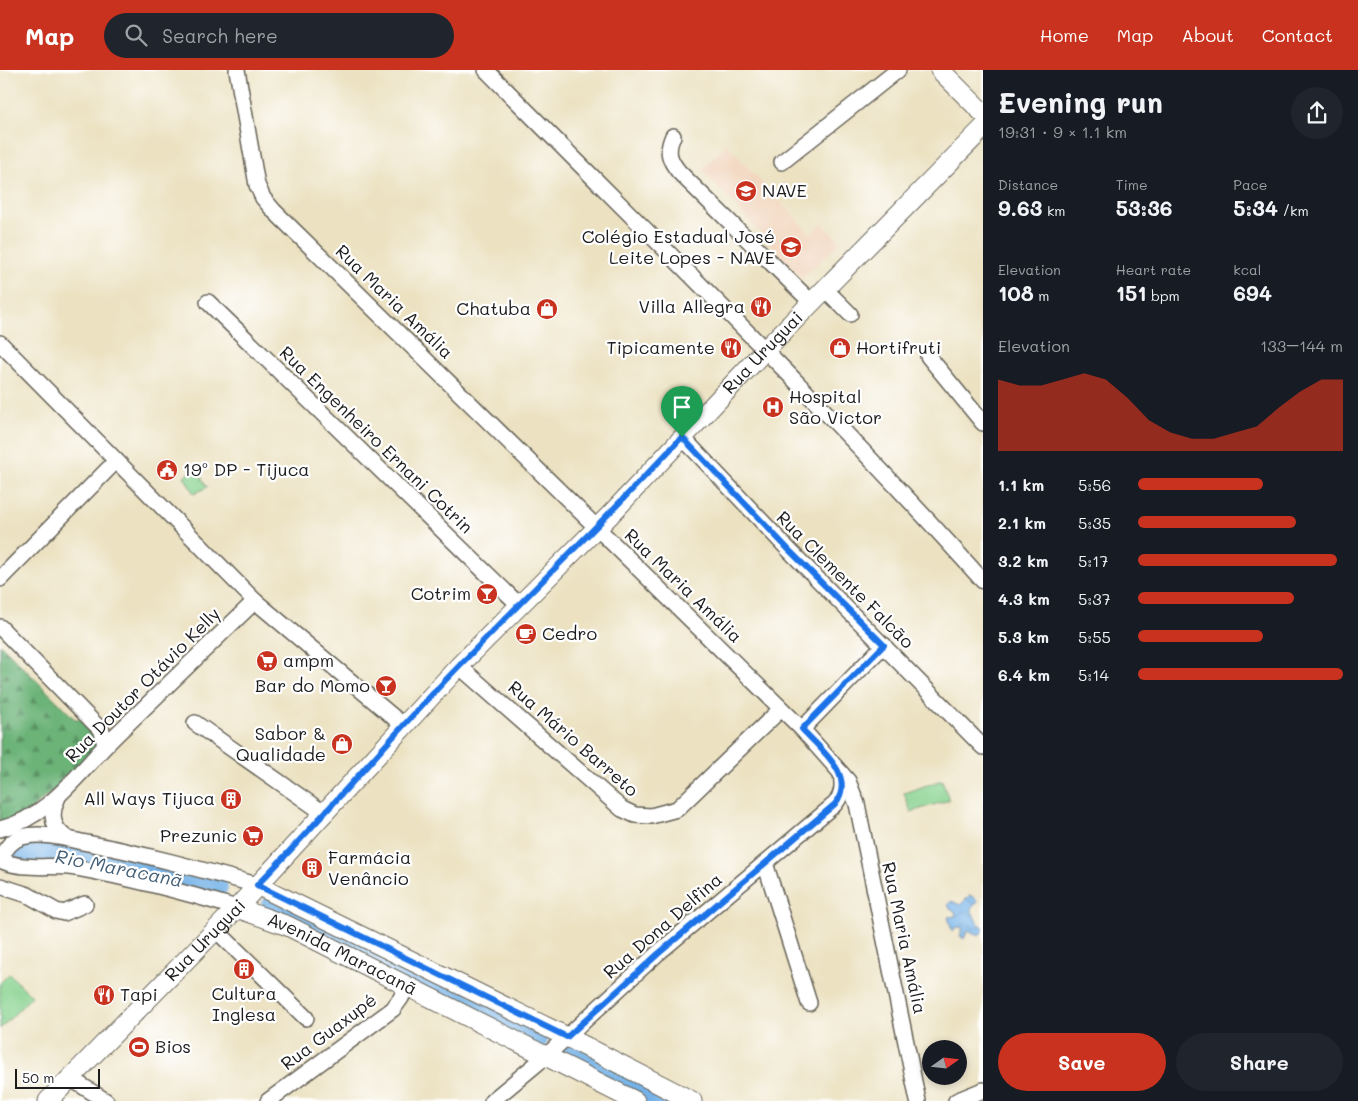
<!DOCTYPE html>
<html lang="en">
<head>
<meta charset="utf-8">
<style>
  body { margin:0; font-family:Mali,sans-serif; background:#20242c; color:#f1f3f6; height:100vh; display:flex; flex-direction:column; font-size:19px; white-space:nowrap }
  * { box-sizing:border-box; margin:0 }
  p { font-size:16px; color:#9ea1a6 }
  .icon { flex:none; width:28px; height:28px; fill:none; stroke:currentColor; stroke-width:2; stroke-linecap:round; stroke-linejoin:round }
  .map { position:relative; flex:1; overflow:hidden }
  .panel { display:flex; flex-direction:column; background:#171b24; width:375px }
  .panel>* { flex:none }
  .needle { width:32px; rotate:75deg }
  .buttons { position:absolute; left:922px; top:970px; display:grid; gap:10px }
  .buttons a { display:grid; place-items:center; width:45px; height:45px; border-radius:50%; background:#171b24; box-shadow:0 2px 8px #0003; font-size:25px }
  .scale { position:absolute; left:15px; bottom:12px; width:85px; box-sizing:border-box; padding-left:5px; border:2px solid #1c1c1c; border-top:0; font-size:14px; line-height:18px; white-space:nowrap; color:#1c1c1c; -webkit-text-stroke:4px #fff; paint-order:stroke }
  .pin { position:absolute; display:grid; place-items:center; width:42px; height:42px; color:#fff; margin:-51px -21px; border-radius:50% 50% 50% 0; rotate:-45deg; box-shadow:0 0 5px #0007 }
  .pin .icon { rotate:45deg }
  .round { display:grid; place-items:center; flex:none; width:52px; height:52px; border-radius:26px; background:#20242c }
  .overview { display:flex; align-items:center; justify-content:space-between; height:85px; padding:0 15px }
  h1 { font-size:28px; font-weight:700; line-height:38px }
  .stats { display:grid; grid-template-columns:repeat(3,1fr); gap:8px; height:85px; padding:5px 15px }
  .stats div { display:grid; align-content:center }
  .stats b { font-size:21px; font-weight:700 }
  .stats small { font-size:14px; font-weight:400 }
  .stats p { font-size:14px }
  .chart { height:140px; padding:10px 15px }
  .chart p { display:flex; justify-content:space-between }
  .chart svg { width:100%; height:90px; margin-top:5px; fill:#c8321e; opacity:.7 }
  .primary-button { display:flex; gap:10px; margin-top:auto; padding:10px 15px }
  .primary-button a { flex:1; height:58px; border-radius:30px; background:#c8321e; color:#fff; font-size:20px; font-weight:700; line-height:58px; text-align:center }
  .primary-button a+a { background:#20242c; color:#f1f3f6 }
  ul { padding:0 15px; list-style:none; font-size:16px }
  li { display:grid; grid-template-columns:80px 60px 1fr; align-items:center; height:38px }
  li i { height:12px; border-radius:6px; background:#c8321e }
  header { display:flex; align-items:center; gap:30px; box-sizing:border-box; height:70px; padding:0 25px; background:#c8321e; color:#fff }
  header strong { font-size:24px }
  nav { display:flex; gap:28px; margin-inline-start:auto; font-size:18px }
  .search { width:350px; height:45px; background:#20242c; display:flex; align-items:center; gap:12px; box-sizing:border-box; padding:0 18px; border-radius:28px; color:#9ea1a6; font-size:19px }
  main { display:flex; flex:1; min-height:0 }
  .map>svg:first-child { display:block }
</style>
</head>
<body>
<header>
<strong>Map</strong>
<div class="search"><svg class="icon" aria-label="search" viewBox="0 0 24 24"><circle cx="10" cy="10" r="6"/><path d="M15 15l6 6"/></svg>Search here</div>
<nav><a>Home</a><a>Map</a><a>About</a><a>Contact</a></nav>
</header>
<main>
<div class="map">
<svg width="983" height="1031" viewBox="0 0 983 1031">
  <defs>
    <pattern id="forest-firs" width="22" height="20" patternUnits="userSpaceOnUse" patternTransform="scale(1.25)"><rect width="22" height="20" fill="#6cb378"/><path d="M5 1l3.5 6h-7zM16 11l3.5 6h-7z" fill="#589162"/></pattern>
    <pattern id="water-waves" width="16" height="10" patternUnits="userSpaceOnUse" patternTransform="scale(1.25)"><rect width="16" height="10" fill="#74b2e7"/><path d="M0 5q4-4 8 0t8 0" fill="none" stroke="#6498c6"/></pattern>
  </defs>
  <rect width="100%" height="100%" fill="#fff"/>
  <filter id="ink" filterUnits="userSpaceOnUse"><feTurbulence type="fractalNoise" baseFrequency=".02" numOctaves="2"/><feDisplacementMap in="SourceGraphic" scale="10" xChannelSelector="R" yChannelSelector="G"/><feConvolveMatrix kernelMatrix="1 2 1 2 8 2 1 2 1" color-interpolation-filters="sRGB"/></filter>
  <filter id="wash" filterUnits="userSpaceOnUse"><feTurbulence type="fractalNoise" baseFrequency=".0096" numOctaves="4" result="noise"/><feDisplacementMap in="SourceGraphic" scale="20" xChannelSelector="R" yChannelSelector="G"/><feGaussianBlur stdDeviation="1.12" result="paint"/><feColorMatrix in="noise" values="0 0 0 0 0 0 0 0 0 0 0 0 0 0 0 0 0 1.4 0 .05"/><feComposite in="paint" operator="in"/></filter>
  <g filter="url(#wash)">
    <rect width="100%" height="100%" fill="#ece2c2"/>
    <!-- built -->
    <path fill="#f2d5bd" d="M726 74 810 164 822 153 840 172 802 208 702 100Z"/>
    <!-- forest -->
    <path fill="url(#forest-firs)" stroke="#44684a" d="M0 574 75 649 84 648 98 667 97 677 88 690 27 743 0 753Z"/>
    <!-- pitch -->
    <g fill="#86d18d" stroke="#517654">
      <path d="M197 399 207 417 194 424 184 406Z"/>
      <path d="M942 710 949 730 911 742 904 723Z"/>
      <path d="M9 904 32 926 0 959V913Z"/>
    </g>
    <!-- water -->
    <path fill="url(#water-waves)" stroke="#486782" d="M970 825 978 831 971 839 978 854 983 856V861L979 866 968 860 964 869 960 866 963 858 957 857 952 861 948 847 955 846 956 843 950 839 948 834 952 831 960 835Z"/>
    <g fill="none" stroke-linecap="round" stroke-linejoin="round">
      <!-- river -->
      <g stroke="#74b2e7" stroke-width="20">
        <path d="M20 782 73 785 186 808 218 817"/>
        <path d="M271 836 312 854 538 970"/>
        <path d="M565 982 663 1031"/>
      </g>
    </g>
  </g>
  <g filter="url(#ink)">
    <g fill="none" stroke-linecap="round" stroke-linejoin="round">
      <!-- minor casing -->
      <g stroke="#656156" stroke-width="18">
        <g id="minor">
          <path d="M237 0 257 115 263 128 274 141 802 659 848 711 857 734 918 1031"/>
          <path d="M486 0C653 169 825 334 983 511"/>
          <path d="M673 66C666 81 669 90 679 102L811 232"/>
          <path d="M782 92 898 0"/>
          <path d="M825 219 850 244"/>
          <path d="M208 232 518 534"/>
          <path d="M0 273 255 531 404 656"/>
          <path d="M928 286 983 353"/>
          <path d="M682 367 789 480 983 677"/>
          <path d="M0 509 116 391"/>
          <path d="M0 557 102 661 105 676"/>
          <path d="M459 596 622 739 635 745 651 746 677 739 781 639"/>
          <path d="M195 653 325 744"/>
          <path d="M802 659 884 575"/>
          <path d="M58 727C50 744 51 758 68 769"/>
          <path d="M0 759C51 747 81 699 116 665 163 620 209 575 255 531"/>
          <path d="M0 788C6 779 11 770 22 767 40 762 64 768 82 772 141 783 199 799 257 815"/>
          <path d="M0 790C24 801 50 794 76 798 130 808 184 822 237 838"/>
          <path d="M765 793 809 933"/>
          <path d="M0 816 28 825 56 841 64 843 85 834"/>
          <path d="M216 860 306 948"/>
          <path d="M70 1008 106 1031"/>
          <path d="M268 1031 393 939 401 928 406 917"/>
          <path d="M492 1031 546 986 658 883 835 734C843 724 843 716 841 703"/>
          <path d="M956 1031 983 1020"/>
        </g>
      </g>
      <!-- major casing -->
      <g stroke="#656156" stroke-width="21">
        <g id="major">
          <path d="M940 0 983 43"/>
          <path d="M257 815 567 967 692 1031"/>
          <path id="s1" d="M237 838 288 856 635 1031"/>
          <path id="s2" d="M48 1031 237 838 459 596 610 445 764 281 983 58"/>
        </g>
      </g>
      <!-- minor -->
      <use href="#minor" stroke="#fff" stroke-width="15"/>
      <!-- major -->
      <use href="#major" stroke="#fff" stroke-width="19"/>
    </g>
  </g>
  <g fill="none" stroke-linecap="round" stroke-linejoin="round" filter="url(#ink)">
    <!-- route casing -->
    <g stroke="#fff" stroke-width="10">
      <path id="route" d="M682 367 789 480 884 575 802 659C820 679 857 706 835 734L658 884 567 967 257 815C327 744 390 667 460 595 534 518 610 445 682 367Z"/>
    </g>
    <!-- route -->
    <use href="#route" stroke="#1a73e8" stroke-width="6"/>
  </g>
  <!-- icons -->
  <defs>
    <g id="school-disc" transform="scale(1.125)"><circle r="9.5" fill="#c8321e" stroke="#fff"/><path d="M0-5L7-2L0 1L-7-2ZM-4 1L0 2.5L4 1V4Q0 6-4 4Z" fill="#fff"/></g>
    <g id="restaurant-disc" transform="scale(1.125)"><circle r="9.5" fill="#c8321e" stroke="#fff"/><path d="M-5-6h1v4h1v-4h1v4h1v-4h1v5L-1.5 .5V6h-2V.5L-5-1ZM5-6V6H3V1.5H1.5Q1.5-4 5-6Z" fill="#fff"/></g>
    <g id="shop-disc" transform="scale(1.125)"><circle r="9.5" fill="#c8321e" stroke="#fff"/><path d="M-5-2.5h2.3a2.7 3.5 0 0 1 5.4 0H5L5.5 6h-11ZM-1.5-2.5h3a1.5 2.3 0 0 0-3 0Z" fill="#fff"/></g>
    <g id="hospital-disc" transform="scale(1.125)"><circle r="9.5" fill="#c8321e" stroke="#fff"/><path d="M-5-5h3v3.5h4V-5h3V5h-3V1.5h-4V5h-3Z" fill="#fff"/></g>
    <g id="civic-disc" transform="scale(1.125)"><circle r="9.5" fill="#c8321e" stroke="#fff"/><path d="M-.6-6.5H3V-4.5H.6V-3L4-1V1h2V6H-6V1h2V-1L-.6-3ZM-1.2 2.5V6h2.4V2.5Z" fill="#fff"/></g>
    <g id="bar-disc" transform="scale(1.125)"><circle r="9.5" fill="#c8321e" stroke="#fff"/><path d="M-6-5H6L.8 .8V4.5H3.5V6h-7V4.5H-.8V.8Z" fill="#fff"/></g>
    <g id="cafe-disc" transform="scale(1.125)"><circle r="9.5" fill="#c8321e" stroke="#fff"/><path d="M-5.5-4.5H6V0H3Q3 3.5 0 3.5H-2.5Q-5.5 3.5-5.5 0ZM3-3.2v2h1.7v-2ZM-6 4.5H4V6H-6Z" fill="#fff"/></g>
    <g id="supermarket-disc" transform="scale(1.125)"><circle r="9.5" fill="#c8321e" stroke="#fff"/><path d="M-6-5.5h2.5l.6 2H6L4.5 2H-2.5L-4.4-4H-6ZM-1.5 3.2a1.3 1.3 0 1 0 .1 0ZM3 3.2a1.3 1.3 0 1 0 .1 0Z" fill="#fff"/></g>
    <g id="building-disc" transform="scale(1.125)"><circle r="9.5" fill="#c8321e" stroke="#fff"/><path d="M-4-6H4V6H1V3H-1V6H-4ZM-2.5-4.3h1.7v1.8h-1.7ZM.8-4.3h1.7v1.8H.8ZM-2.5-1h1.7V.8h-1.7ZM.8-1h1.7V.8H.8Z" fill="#fff"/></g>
    <g id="stadium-disc" transform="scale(1.125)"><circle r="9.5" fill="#c8321e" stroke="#fff"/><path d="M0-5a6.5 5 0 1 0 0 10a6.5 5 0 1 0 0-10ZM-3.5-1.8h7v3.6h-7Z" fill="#fff"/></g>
  </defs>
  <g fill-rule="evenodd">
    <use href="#school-disc" x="746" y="121"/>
    <use href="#school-disc" x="791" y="177"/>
    <use href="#restaurant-disc" x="761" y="237"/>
    <use href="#shop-disc" x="547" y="239"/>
    <use href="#restaurant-disc" x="731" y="278"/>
    <use href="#shop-disc" x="840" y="278"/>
    <use href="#hospital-disc" x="773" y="337"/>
    <use href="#civic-disc" x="167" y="400"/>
    <use href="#bar-disc" x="487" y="524"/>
    <use href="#cafe-disc" x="526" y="564"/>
    <use href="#supermarket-disc" x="267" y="591"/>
    <use href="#bar-disc" x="386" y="616"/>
    <use href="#shop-disc" x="342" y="674"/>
    <use href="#building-disc" x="231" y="729"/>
    <use href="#supermarket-disc" x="253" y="766"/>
    <use href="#building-disc" x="312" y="798"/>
    <use href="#building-disc" x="244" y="899"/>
    <use href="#restaurant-disc" x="104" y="925"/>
    <use href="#stadium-disc" x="139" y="977"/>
  </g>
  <g text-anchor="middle" stroke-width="4.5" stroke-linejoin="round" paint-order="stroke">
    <!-- poi labels -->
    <g font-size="18" fill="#1c1c1c" stroke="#fff" text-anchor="start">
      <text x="762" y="127">NAVE</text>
      <text x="775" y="173" text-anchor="end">Colégio Estadual José<tspan x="775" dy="21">Leite Lopes - NAVE</tspan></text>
      <text x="745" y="243" text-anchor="end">Villa Allegra</text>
      <text x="531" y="245" text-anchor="end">Chatuba</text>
      <text x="715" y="284" text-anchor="end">Tipicamente</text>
      <text x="856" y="284">Hortifruti</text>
      <text x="789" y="333">Hospital<tspan x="789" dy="21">São Victor</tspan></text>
      <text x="183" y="406">19º DP - Tijuca</text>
      <text x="471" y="530" text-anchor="end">Cotrim</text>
      <text x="542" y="570">Cedro</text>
      <text x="283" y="597">ampm</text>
      <text x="370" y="622" text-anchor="end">Bar do Momo</text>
      <text x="326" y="670" text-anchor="end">Sabor &amp;<tspan x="326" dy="21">Qualidade</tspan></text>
      <text x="215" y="735" text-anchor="end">All Ways Tijuca</text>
      <text x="237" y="772" text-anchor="end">Prezunic</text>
      <text x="328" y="794">Farmácia<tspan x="328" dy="21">Venâncio</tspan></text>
      <text x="244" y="930" text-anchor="middle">Cultura<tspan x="244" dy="21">Inglesa</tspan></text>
      <text x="120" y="931">Tapi</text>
      <text x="155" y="983">Bios</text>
    </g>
    <!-- street labels -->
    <g font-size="18" fill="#1c1c1c" stroke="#fff">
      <text transform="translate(394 232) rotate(44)" y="6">Rua Maria Amália</text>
      <text dy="6" stroke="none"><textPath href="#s2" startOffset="1035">Rua Uruguai</textPath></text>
      <text transform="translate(376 370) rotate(44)" y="6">Rua Engenheiro Ernani Cotrin</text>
      <text transform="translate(845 510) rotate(45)" y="6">Rua Clemente Falcão</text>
      <text transform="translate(683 516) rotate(44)" y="6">Rua Maria Amália</text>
      <text transform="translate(143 615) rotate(-45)" y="6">Rua Doutor Otávio Kelly</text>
      <text transform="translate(573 669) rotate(41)" y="6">Rua Mário Barreto</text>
      <text transform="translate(663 856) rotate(-41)" y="6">Rua Dona Delfina</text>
      <text transform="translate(904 868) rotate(78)" y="6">Rua Maria Amália</text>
      <text dy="6" stroke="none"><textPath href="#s2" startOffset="225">Rua Uruguai</textPath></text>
      <text dy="6" stroke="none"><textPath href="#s1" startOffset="115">Avenida Maracanã</textPath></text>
      <text transform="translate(329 962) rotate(-37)" y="6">Rua Guaxupé</text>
    </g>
    <!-- water labels -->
    <g font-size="19" font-style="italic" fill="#446077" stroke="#fff">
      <text transform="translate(119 798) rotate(11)" y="7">Rio Maracanã</text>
    </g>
  </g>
</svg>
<div class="buttons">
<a><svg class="needle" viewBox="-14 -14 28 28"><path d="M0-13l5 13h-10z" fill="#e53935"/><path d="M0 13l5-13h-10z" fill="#9ea1a6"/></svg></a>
</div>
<div class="scale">50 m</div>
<div class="pin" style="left:682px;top:367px;background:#1e9e55"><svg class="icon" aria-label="arrive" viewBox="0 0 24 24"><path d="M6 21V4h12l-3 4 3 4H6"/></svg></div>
</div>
<section class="panel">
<div class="overview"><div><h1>Evening run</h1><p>19:31 · 9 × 1.1 km</p></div><a class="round"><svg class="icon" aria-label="share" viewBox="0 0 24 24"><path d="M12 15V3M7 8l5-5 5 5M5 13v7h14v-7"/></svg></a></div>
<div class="stats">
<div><p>Distance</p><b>9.63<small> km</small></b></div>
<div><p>Time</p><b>53:36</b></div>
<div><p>Pace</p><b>5:34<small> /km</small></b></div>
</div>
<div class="stats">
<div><p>Elevation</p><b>108<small> m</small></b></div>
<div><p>Heart rate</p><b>151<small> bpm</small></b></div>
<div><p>kcal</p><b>694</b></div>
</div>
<div class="chart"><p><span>Elevation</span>133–144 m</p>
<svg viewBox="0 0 160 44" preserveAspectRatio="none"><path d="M0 44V9L10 12L20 12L30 9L40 6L50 9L60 18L70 29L80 35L90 38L100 38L110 35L120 32L130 23L140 15L150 9L160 9V44z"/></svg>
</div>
<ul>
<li><b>1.1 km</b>5:56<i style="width:61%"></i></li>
<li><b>2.1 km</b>5:35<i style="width:77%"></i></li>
<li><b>3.2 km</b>5:17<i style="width:97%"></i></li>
<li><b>4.3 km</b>5:37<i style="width:76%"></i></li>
<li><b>5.3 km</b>5:55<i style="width:61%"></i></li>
<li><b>6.4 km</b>5:14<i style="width:100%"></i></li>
</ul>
<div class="primary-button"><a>Save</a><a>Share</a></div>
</section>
</main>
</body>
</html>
